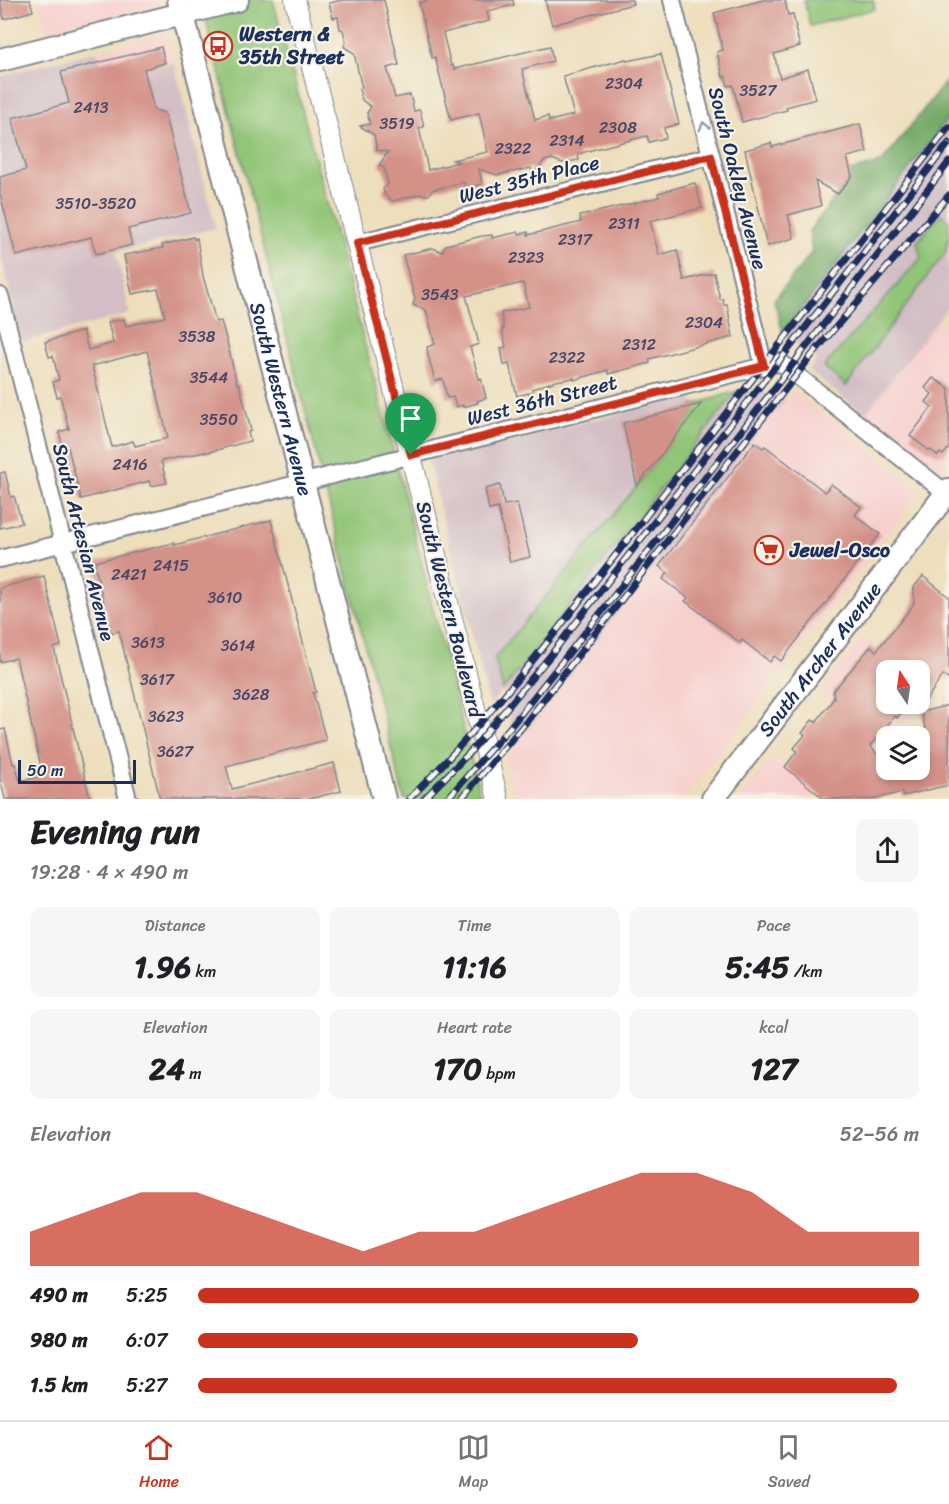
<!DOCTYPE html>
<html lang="en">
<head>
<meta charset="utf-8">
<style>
  body { margin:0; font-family:Sriracha,sans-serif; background:#f6f6f6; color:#202124; height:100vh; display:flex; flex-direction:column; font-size:22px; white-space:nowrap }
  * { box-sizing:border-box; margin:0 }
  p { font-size:20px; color:#757577 }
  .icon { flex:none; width:33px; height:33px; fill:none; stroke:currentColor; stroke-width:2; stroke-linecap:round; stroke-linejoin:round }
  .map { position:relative; height:799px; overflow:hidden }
  .panel { display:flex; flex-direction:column; background:#fff; flex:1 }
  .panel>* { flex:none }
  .needle { width:39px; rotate:347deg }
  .buttons { position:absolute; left:876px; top:660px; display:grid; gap:12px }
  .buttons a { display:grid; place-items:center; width:54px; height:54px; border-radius:12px; background:#fff; box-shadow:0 3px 9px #0003; font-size:30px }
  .scale { position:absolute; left:18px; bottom:15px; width:118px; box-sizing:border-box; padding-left:6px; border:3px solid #1b2f5e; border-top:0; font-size:16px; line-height:21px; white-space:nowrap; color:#1b2f5e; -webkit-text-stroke:4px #f7f3e8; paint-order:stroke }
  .pin { position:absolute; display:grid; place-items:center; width:51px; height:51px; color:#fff; margin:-62px -26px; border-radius:50% 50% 50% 0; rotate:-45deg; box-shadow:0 0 6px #0007 }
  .pin .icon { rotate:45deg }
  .round { display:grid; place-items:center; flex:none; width:63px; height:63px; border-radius:12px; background:#f6f6f6 }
  .summary { display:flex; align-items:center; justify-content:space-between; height:102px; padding:0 30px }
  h1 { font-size:33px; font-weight:700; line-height:45px }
  .metrics { display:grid; grid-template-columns:repeat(3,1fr); gap:9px; height:102px; padding:6px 30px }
  .metrics div { display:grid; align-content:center; border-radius:12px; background:#f6f6f6; text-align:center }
  .metrics b { font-size:30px; font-weight:700 }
  .metrics small { font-size:16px; font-weight:400 }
  .metrics p { font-size:16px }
  .chart { height:168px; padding:12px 30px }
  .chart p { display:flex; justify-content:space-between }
  .chart svg { width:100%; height:108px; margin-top:6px; fill:#c8321e; opacity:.7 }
  ul { padding:0 30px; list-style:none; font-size:20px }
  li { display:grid; grid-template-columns:96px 72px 1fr; align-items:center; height:45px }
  li i { height:15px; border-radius:8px; background:#c8321e }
  .tab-bar { display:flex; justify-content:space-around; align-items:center; height:84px; border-top:2px solid #e0e0e0; background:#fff; font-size:16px; color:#757577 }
  .tab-bar a { display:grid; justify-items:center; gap:3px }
  .tab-bar .active { color:#c8321e }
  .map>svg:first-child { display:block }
</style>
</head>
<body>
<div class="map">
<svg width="949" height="799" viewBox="0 0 949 799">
  <rect width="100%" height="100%" fill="#f7f3e8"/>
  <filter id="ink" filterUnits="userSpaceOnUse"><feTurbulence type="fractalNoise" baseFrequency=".0167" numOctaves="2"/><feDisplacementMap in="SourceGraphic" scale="12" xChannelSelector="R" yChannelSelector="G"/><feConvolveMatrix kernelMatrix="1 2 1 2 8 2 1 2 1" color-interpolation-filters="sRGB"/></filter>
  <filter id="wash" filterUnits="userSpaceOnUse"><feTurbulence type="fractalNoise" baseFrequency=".008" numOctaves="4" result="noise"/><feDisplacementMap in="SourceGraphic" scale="24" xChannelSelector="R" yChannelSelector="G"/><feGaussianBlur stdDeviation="1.35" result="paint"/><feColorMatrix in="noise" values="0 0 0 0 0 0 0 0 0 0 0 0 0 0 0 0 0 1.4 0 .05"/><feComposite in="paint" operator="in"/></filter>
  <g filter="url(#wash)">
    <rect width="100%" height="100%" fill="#eddebc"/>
    <!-- built -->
    <g fill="#f7d0ce">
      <path d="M39 0H158L159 5 48 33Z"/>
      <path d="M166 33 174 63 106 79 97 51Z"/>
      <path d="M937 321 949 330V455L938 469 865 414Z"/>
      <path d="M793 391 922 490 683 799H515L505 759 562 688 768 419Z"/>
      <path d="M863 638 905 670H886V704H920V682L939 697 880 740 820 693Z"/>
      <path d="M772 757 812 789 814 799H739Z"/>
    </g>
    <!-- industrial -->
    <g fill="#d2bec4">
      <path d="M97 51 106 79 174 63 216 228 116 252 130 314 21 342 0 251V76Z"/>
      <path d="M949 78V308H947L865 414 808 371 817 359 783 333 774 300 812 252 809 231 852 176 850 171 881 163Z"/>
      <path d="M737 391 764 392 786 400 768 419 515 746 503 690 490 705 428 460 692 396 695 412 637 486 495 658 503 689Z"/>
    </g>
    <!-- green -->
    <g fill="#91c577" stroke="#567a6a" stroke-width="1.5">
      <path d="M201 0H273L390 438 481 799H404Z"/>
      <path d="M804 0H873L875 9 810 26Z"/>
      <path d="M941 214 949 221V238L945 253 846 386 824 367 921 258 917 242Z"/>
      <path d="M737 391 503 690 495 658 637 486 694 412 693 405Z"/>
    </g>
    <!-- forest -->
    <path fill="#74aa68" stroke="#486c63" stroke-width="1.5" d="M949 78V117L783 333 774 300 812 252 809 231 852 176 850 171 881 163Z"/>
    <g id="blocks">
      <!-- building -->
      <g fill="#d49188" fill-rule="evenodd">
        <path d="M0 0H30L33 11 4 19Z"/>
        <path d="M342 0H384L399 65 387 68 395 98 410 95 414 111 420 110 424 127 419 128 428 170 459 162 453 160 488 152 479 113 451 120 435 57 432 58 419 3 429 0H513L514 5 487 11 489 21 443 33 451 66 453 65 454 69 550 46 553 61 522 69 535 120 548 116 549 121 574 115 563 76 626 59 627 61 661 54 679 124 664 128 666 138 649 142 647 136 595 149 578 154 579 160 562 163 552 159 544 161 533 175 531 168 497 175 479 169 482 184 465 188 464 182 432 190 429 195 420 194 393 201 385 195 383 189 388 184 384 168 379 165 388 152 377 150 374 135 360 126 370 124 367 113 371 107 362 100 359 89 362 88 354 53 344 47 346 42 343 30 340 29 338 17 333 18 329 3Z"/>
        <path d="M545 0H632L633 4 552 25Z"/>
        <path d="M763 0H785L788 15 793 14 796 27 795 28 800 46 774 54 780 78 808 69 816 99 786 107 787 110 742 122 733 85 728 86 725 76 723 77 717 52 723 50 714 13Z"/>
        <path d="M161 47 165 63 144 69 154 110 165 113 191 213 128 229 132 245 96 254 91 237 16 256 0 194V177L26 170 12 118 69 103 61 72Z"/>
        <path d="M860 124 867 152 847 157 852 176 838 194 815 181 821 206 788 215 794 238 767 246 745 150 771 143 772 147Z"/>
        <path d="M695 183 702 208 650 221 659 255 677 250 684 280 714 273 720 299H723L724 305 727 304 733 337 649 359 650 363 608 374V370L574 380V378L556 381 532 389 533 392 517 396 509 364 504 365 501 348 506 347 502 329H504L501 313 529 307 523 283 466 296 479 344 470 347 479 379 481 378 486 398 477 401 478 403 463 407V405L456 407 453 397 447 398 443 379 435 381 428 355 427 347 435 344 426 310 413 305 415 299 403 255 433 248 442 252 446 245 482 236 492 235V238L518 232 520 234 528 232V235L581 222 580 216 659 197 658 193Z"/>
        <path d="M193 237 194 239 197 238 203 276 216 322 221 321 227 342 237 384H239L246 410 251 431 248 432 250 441 205 453V452L161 461 167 483 151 486 149 481 81 499 68 448 63 449 59 432 69 429 60 396 57 397 53 382 59 380 53 356 49 357 45 342 83 331 88 350 113 343 108 322 124 319 126 326 165 317 158 289 132 294 124 255 163 248 162 245ZM147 351 168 438 135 446 133 441 112 447 92 366Z"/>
        <path d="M933 378 949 388V448L943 455 940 453 938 456 931 450 930 451 910 436 932 407 926 402 932 394 925 388Z"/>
        <path d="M701 404 637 486 623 423Z"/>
        <path d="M755 442 763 448 765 446 825 492 831 484 861 507 855 515 880 534 781 661 774 656 770 662 742 640 740 643 685 601 688 598 663 579 668 573 659 566Z"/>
        <path d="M5 472 11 497 14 496 22 523 0 528V473Z"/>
        <path d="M500 485 504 505 517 503 530 557 510 562 498 508 489 510 485 489Z"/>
        <path d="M271 520 316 692 313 693 326 740 226 766 232 789 334 763 341 791 309 799H160L119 631 111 633 94 562 174 543V545Z"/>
        <path d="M44 576 61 646 54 648 90 799H5L0 778V730L5 729 13 764H15L20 781 43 776 16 658 0 662V588Z"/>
        <path d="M923 576 949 597V680L943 675 920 709V670H886V704H909L897 718 895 716 870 746 878 755 882 770H920V748L930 746 921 712 949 705V785L903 796 902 792 876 799H824L785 767 797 751 794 748 805 735 802 733 812 720 816 722 834 698 833 691 871 646 876 651 911 608 914 602V587Z"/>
      </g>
    </g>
  </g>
  <g filter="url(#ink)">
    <use href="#blocks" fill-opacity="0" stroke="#84868d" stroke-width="1.5"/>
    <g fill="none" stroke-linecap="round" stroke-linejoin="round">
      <!-- minor casing -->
      <g stroke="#84868d" stroke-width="20">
        <g id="minor">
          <path d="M672 0 764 366"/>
          <path d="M357 243 711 156"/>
          <path d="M0 296 128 799"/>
          <path d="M0 559 780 362 947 494"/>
        </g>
      </g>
      <!-- tertiary casing -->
      <g stroke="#84868d" stroke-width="22">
        <path id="tertiary" d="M295 0 498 799"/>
      </g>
      <!-- secondary casing -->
      <g stroke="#84868d" stroke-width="26">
        <g id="secondary">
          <path id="s1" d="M179 0 384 799"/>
          <path d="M0 60 237 0"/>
          <path id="s2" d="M713 799 949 490"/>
        </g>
      </g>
      <!-- minor -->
      <use href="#minor" stroke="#fff" stroke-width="16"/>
      <!-- tertiary -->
      <use href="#tertiary" stroke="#fff" stroke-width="20"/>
      <!-- secondary -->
      <use href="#secondary" stroke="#fff" stroke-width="22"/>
      <!-- rail casing -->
      <g stroke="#1b2f5e" stroke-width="7">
        <g id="rail">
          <path d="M409 799C463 746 511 688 558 629L949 127"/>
          <path d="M424 799 471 751 550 656 949 143"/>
          <path d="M447 799 511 726 603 610 949 162"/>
          <path d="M461 799 527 721 812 355 949 195"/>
        </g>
      </g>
      <!-- rail -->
      <use href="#rail" stroke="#f7f3e8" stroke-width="4.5" stroke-dasharray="14" stroke-linecap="butt"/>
    </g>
    <!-- one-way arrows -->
    <defs><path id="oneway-chevron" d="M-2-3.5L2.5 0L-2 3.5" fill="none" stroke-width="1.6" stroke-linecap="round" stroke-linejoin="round" transform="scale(1.5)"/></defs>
    <use stroke="#8d97ae" href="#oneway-chevron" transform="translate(704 126) rotate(-104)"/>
  </g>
  <g fill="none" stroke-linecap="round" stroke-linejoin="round" filter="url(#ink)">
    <!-- route casing -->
    <g stroke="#fff" stroke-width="12">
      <path id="route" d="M711 156 764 366 411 455 357 243Z"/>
    </g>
    <!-- route -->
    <use href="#route" stroke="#c8321e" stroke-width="8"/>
  </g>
  <!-- icons -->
  <defs>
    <g id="bus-ring" transform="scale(1.5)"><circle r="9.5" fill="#f7f3e8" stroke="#c8321e" stroke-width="1.5"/><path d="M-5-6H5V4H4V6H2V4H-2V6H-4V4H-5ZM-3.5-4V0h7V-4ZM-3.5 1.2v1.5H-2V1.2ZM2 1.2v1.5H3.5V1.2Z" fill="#c8321e"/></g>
    <g id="supermarket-ring" transform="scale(1.5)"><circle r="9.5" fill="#f7f3e8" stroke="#c8321e" stroke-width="1.5"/><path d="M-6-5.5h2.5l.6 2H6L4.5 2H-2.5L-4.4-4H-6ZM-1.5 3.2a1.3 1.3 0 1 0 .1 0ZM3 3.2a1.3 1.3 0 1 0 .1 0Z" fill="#c8321e"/></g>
  </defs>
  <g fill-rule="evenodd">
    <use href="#bus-ring" x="218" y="46"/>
    <use href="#supermarket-ring" x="769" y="550"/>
  </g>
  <g text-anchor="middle" stroke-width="4.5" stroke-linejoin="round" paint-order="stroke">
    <!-- number labels -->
    <g font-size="16" fill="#494868">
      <text x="624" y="89">2304</text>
      <text x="758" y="96">3527</text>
      <text x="91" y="113">2413</text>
      <text x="397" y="129">3519</text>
      <text x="618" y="133">2308</text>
      <text x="567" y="146">2314</text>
      <text x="513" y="154">2322</text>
      <text x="96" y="209">3510-3520</text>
      <text x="624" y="229">2311</text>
      <text x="575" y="245">2317</text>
      <text x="526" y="263">2323</text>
      <text x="440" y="300">3543</text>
      <text x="704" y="328">2304</text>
      <text x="197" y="342">3538</text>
      <text x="639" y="350">2312</text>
      <text x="567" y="363">2322</text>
      <text x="209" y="383">3544</text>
      <text x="219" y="425">3550</text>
      <text x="130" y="470">2416</text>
      <text x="171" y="571">2415</text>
      <text x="129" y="580">2421</text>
      <text x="225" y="603">3610</text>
      <text x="148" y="648">3613</text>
      <text x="238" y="651">3614</text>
      <text x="157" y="685">3617</text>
      <text x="251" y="700">3628</text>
      <text x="166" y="722">3623</text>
      <text x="175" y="757">3627</text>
    </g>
    <!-- poi labels -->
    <g font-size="20" font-weight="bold" fill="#1b2f5e" stroke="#f7f3e8" text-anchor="start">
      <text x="239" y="41">Western &amp;<tspan x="239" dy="23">35th Street</tspan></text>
      <text x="790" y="557">Jewel-Osco</text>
    </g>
    <!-- street labels -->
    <g font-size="20" fill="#1b2f5e" stroke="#f7f3e8">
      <text transform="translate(738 178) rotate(76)" y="7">South Oakley Avenue</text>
      <text transform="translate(529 179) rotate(-14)" y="7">West 35th Place</text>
      <text dy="7" stroke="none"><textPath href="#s1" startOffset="412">South Western Avenue</textPath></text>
      <text transform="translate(542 400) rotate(-14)" y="7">West 36th Street</text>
      <text transform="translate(84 542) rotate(76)" y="7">South Artesian Avenue</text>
      <text transform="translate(450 609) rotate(76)" y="7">South Western Boulevard</text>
      <text dy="7" stroke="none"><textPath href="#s2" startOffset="176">South Archer Avenue</textPath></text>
    </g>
  </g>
</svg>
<div class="buttons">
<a><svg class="needle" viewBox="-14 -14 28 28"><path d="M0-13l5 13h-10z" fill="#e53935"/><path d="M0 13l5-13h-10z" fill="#757577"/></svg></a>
<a><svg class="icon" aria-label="layers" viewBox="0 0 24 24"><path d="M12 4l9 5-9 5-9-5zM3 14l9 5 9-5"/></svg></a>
</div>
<div class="scale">50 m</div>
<div class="pin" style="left:411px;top:455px;background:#1e9e55"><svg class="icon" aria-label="arrive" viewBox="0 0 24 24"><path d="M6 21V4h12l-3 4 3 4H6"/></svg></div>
</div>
<section class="panel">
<div class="summary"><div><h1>Evening run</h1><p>19:28 · 4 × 490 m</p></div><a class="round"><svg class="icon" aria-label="share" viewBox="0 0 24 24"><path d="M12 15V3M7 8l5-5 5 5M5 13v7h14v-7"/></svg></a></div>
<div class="metrics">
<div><p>Distance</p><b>1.96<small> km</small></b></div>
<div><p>Time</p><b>11:16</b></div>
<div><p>Pace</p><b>5:45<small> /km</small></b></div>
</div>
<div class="metrics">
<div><p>Elevation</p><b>24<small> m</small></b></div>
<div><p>Heart rate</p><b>170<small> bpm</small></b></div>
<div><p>kcal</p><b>127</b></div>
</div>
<div class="chart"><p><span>Elevation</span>52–56 m</p>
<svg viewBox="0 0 160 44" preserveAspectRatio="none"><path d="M0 44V30L10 22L20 14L30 14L40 22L50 30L60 38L70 30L80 30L90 22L100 14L110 6L120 6L130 14L140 30L150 30L160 30V44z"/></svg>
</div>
<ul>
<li><b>490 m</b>5:25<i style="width:100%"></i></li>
<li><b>980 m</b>6:07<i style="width:61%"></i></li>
<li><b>1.5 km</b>5:27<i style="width:97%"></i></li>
</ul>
</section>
<nav class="tab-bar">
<a class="active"><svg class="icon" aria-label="home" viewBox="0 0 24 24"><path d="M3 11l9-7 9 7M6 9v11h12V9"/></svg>Home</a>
<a><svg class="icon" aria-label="map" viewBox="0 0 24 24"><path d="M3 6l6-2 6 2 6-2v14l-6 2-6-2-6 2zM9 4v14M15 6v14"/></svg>Map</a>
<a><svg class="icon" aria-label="saved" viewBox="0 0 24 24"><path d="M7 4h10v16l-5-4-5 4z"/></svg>Saved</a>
</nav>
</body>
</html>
